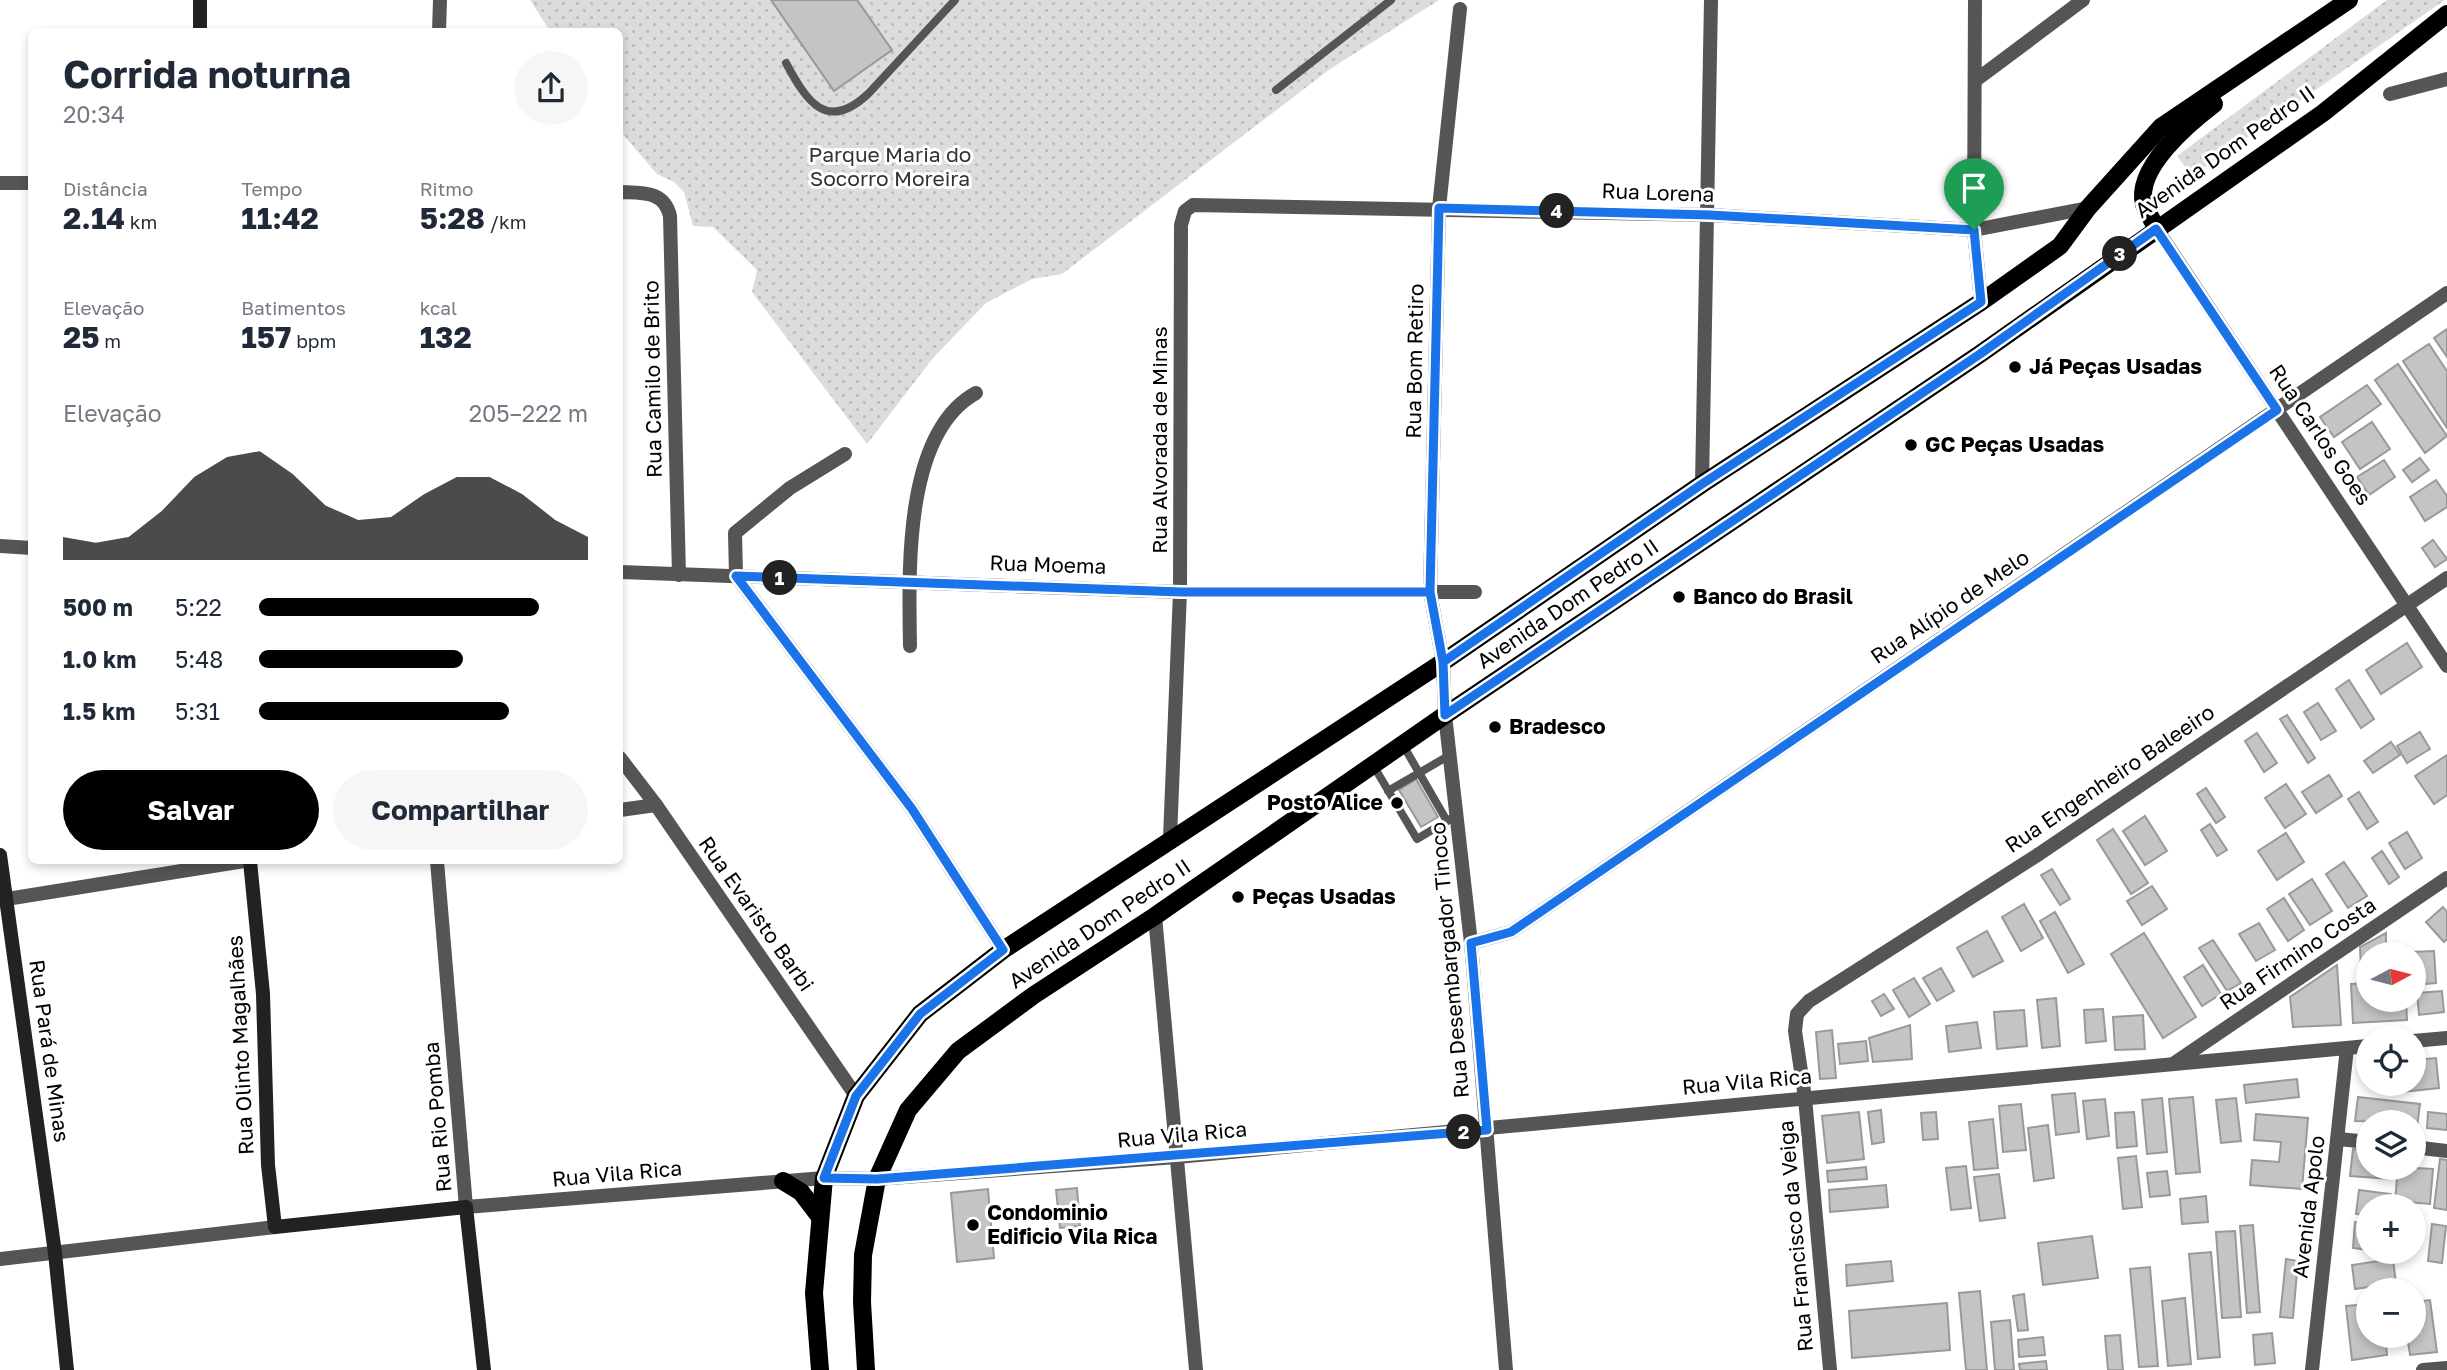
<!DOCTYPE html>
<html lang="pt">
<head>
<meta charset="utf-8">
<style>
  body { margin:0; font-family:"Golos Text",sans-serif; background:#f6f6f7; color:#1f2937; height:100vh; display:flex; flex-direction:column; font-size:26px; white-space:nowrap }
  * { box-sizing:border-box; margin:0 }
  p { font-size:23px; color:#747a83 }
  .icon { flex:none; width:38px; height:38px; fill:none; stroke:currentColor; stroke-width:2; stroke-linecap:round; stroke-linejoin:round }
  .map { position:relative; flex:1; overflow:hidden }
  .side { position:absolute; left:28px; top:28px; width:595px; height:836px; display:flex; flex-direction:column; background:#fff; border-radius:10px; box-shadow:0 4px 10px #0003 }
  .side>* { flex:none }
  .needle { width:46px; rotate:83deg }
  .tools { position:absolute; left:2356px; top:942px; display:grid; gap:14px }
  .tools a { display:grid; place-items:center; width:70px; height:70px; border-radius:50%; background:#fff; box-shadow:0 4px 10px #0003; font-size:35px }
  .pin { position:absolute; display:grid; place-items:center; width:60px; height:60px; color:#fff; margin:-72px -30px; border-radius:50% 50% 50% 0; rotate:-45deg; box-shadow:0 0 7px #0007 }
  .pin .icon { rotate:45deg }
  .km { position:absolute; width:35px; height:35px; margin:-18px; border-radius:50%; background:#222; color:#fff; font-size:19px; line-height:35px; text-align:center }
  .round { display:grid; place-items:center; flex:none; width:74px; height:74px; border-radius:37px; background:#f6f6f7 }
  .headline { display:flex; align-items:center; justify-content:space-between; height:119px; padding:0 35px }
  h1 { font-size:38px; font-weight:700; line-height:52px }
  .metrics { display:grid; grid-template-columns:repeat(3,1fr); gap:10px; height:119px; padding:7px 35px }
  .metrics div { display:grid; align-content:center }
  .metrics b { font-size:30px; font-weight:700 }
  .metrics small { font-size:19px; font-weight:400 }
  .metrics p { font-size:19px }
  .chart { height:196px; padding:14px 35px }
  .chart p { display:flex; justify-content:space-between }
  .chart svg { width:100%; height:126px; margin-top:7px; fill:#000; opacity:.7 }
  .action { display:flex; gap:14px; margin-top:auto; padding:14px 35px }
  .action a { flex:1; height:80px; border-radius:42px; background:#000; color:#fff; font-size:28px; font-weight:700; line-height:80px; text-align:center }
  .action a+a { background:#f6f6f7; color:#1f2937 }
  ul { padding:0 35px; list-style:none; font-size:23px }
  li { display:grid; grid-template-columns:112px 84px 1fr; align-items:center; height:52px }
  li i { height:18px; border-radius:9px; background:#000 }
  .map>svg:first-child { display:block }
</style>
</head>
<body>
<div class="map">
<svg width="2447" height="1370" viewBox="0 0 2447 1370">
  <defs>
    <pattern id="park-dots" width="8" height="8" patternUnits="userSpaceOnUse" patternTransform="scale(1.75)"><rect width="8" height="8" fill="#dcdcdc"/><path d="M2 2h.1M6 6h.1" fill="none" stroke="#bbb" stroke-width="1.8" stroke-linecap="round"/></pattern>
  </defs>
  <rect width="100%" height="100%" fill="#fff"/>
  <!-- park -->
  <g fill="url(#park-dots)">
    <path d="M530 0H1439L1330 69 1062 274 1032 279 986 303 933 358 867 444 752 292 757 270 713 227 693 226 684 192 674 182 657 174 620 131V32L550 31Z"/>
    <path d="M2387 0H2445L2192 176 2177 156Z"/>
  </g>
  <!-- building -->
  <g fill="#c4c4c4" stroke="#999" stroke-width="2">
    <path d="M771 0H857L892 50 834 91Z"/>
    <path d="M2447 329V357L2434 338Z"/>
    <path d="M2429 344 2447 371V428L2403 361Z"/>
    <path d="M2398 364 2447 436 2425 453 2375 380Z"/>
    <path d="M2367 385 2381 404 2334 437 2320 417Z"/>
    <path d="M2372 422 2390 449 2360 469 2342 442Z"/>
    <path d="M2420 458 2429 470 2412 482 2403 470Z"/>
    <path d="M2384 460 2395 477 2369 495 2357 477Z"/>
    <path d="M2436 480 2447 496V507L2425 521 2410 497Z"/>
    <path d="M2433 540 2447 559 2435 567 2422 548Z"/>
    <path d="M2407 643 2422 667 2381 694 2366 670Z"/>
    <path d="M2349 680 2374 719 2361 728 2336 689Z"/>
    <path d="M2318 703 2336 731 2321 740 2304 712Z"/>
    <path d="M2287 715 2315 758 2308 763 2280 719Z"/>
    <path d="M2420 732 2430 749 2407 763 2397 746Z"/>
    <path d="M2257 733 2277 763 2264 772 2245 741Z"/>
    <path d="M2391 742 2400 755 2373 773 2364 761Z"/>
    <path d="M2447 755V795L2434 804 2415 776Z"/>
    <path d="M2329 775 2342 796 2316 813 2302 792Z"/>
    <path d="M1416 779 1438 817 1421 827 1399 790Z"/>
    <path d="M2286 784 2306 814 2285 828 2265 798Z"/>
    <path d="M2206 788 2225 817 2216 823 2197 794Z"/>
    <path d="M2359 792 2378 822 2367 829 2348 799Z"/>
    <path d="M2145 816 2167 851 2145 865 2123 831Z"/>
    <path d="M2210 824 2227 850 2217 856 2201 830Z"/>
    <path d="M2113 829 2148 883 2131 894 2097 840Z"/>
    <path d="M2407 832 2422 858 2405 869 2389 843Z"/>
    <path d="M2286 833 2304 862 2277 880 2258 851Z"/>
    <path d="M2382 851 2399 877 2389 884 2372 858Z"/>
    <path d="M2344 862 2367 896 2348 908 2326 874Z"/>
    <path d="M2052 869 2070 899 2060 905 2041 875Z"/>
    <path d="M2312 879 2332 911 2310 925 2289 894Z"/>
    <path d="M2152 886 2167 909 2142 925 2127 901Z"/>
    <path d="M2284 898 2304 930 2288 941 2267 909Z"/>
    <path d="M2024 904 2043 938 2021 951 2002 917Z"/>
    <path d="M2443 907 2447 912V939L2444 942 2426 922Z"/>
    <path d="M2055 912 2084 964 2068 973 2040 921Z"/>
    <path d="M2259 923 2275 950 2256 961 2239 934Z"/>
    <path d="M1987 931 2003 961 1973 977 1957 948Z"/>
    <path d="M2144 933 2196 1017 2163 1038 2111 954Z"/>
    <path d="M2386 933V954H2368V970H2361L2360 947Z"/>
    <path d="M2213 940 2241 983 2227 991 2199 948Z"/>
    <path d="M2434 951 2436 983 2413 985 2411 952Z"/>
    <path d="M2203 965 2221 994 2202 1006 2184 977Z"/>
    <path d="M2337 965 2341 1025 2293 1027 2290 997Z"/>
    <path d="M1941 968 1954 991 1937 1001 1923 978Z"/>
    <path d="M1914 978 1930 1004 1909 1017 1893 990Z"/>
    <path d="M2368 983V999H2406L2407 1020 2353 1023 2351 984Z"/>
    <path d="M2442 991 2444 1012 2419 1015 2417 993Z"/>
    <path d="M1884 994 1894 1009 1881 1016 1872 1001Z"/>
    <path d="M2056 998 2060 1046 2042 1048 2037 1000Z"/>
    <path d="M2103 1009 2106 1041 2086 1043 2084 1010Z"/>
    <path d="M2024 1010 2027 1046 1997 1049 1994 1012Z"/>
    <path d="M2143 1015 2145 1049 2115 1050 2113 1017Z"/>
    <path d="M1977 1022 1981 1048 1949 1052 1946 1026Z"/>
    <path d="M1910 1025 1912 1059 1873 1062 1869 1038Z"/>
    <path d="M1832 1030 1836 1078 1820 1079 1816 1032Z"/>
    <path d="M1866 1041 1868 1061 1840 1064 1838 1044Z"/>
    <path d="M2436 1058 2439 1088 2402 1092 2401 1083H2413V1060Z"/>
    <path d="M2297 1079 2299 1097 2246 1103 2244 1085Z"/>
    <path d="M2075 1093 2079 1132 2056 1135 2052 1095Z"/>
    <path d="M2193 1097 2200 1172 2176 1174 2169 1099Z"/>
    <path d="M2358 1097 2420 1104 2417 1128H2413V1122L2355 1121Z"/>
    <path d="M2162 1098 2167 1152 2147 1154 2142 1100Z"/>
    <path d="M2236 1098 2241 1141 2221 1143 2216 1100Z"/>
    <path d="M2105 1099 2109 1136 2087 1139 2083 1101Z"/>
    <path d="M2021 1104 2026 1150 2003 1152 1999 1106Z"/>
    <path d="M1881 1110 1884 1142 1872 1144 1868 1112Z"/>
    <path d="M1859 1112 1864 1159 1827 1163 1822 1116Z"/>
    <path d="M1936 1112 1938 1139 1923 1140 1921 1113Z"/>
    <path d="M2134 1112 2137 1146 2117 1148 2115 1113Z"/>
    <path d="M2428 1112 2447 1114V1130L2427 1128Z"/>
    <path d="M2256 1114 2308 1118 2302 1189 2250 1185 2252 1160 2279 1162 2281 1142 2254 1140Z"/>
    <path d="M1993 1119 1998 1168 1974 1170 1969 1122Z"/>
    <path d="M2048 1125 2054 1178 2034 1181 2028 1128Z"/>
    <path d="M2353 1149 2368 1151V1167H2393L2391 1179 2350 1176Z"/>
    <path d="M2136 1156 2142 1207 2123 1209 2118 1158Z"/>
    <path d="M2440 1159 2447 1160V1210L2434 1208Z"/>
    <path d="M1966 1166 1971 1208 1951 1210 1946 1168Z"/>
    <path d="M1866 1167 1867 1179 1828 1182 1827 1171Z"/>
    <path d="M2398 1167 2433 1169 2430 1204 2395 1201Z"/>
    <path d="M2167 1171 2170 1195 2150 1197 2147 1173Z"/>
    <path d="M1999 1174 2005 1218 1980 1221 1974 1177Z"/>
    <path d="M1886 1185 1888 1207 1830 1212 1829 1190Z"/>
    <path d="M1077 1188 1080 1226 1060 1228 1056 1190Z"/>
    <path d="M988 1189 994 1258 957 1262 951 1193Z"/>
    <path d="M2359 1190 2391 1194 2389 1206H2368V1216L2356 1214Z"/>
    <path d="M2206 1196 2208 1222 2182 1224 2180 1199Z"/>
    <path d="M2355 1222 2368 1223V1250L2353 1248Z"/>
    <path d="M2432 1224 2446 1226 2442 1263 2428 1261Z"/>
    <path d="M2253 1225 2260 1312 2247 1313 2240 1226Z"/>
    <path d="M2235 1231 2241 1317 2222 1318 2216 1232Z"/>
    <path d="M2092 1236 2098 1278 2043 1285 2038 1243Z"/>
    <path d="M2211 1252 2220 1357 2198 1359 2189 1254Z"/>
    <path d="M2286 1259 2298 1261 2293 1318 2280 1317Z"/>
    <path d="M2393 1259 2396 1283 2355 1289 2352 1265Z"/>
    <path d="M1891 1261 1893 1281 1847 1286 1846 1265Z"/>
    <path d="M2150 1267 2158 1366 2139 1367 2130 1269Z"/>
    <path d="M1980 1291 1987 1370H1966L1959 1293Z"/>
    <path d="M2024 1294 2028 1330 2018 1331 2013 1296Z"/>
    <path d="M2185 1298 2191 1364 2168 1366 2162 1301Z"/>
    <path d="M2430 1300 2437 1352 2410 1355 2407 1335H2413V1302Z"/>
    <path d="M1947 1303 1950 1350 1852 1358 1849 1311Z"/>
    <path d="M2368 1304V1335H2385L2387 1355 2352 1360 2346 1306Z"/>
    <path d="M2010 1320 2014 1370H1995L1991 1322Z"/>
    <path d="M2272 1333 2275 1363 2255 1365 2253 1335Z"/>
    <path d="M2120 1335 2123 1370H2108L2105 1336Z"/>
    <path d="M2043 1337 2045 1355 2019 1357 2018 1340Z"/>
    <path d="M2046 1361 2047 1370H2020L2019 1364Z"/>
  </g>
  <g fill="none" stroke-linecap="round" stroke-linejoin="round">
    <!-- service -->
    <g stroke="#555" stroke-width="8">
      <path d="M786 63C807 102 827 133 869 93L955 0"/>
      <path d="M1276 90 1391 0"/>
      <path d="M1403 745 1447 821"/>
      <path d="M1373 765 1417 839 1457 815"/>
      <path d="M1388 791 1450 755"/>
    </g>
    <!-- minor -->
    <g stroke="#555" stroke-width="14">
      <path d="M1975 0 1974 230 1981 302"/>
      <path d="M439 32 440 0"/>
      <path d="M1976 80 2083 0"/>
      <path d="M2390 94 2447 79"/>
      <path d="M0 183H32"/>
      <path d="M620 192C641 193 664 190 670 216L679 575"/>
      <path d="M845 454 790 488 735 533 736 576 912 809 1003 950"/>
      <path d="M1702 484 1711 0"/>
      <path d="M0 546 32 548"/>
      <path d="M620 572 1180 592H1475"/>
      <path d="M910 646C909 573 903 433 976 393"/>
      <path d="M1443 662 1430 592 1439 208 1460 9"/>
      <path d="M620 758 656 805"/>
      <path d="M1170 838 1180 592 1181 225 1185 211 1193 205 1710 215 1974 230 2088 208"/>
      <path d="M1155 916 1196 1370"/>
      <path d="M1471 943 1511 932 2447 293"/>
      <path d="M2173 1064 2447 878"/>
      <path d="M2339 1139 2368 1142"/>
      <path d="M2413 1147 2447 1151"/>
      <path d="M1830 1370 1805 1098 1795 1031 1797 1014 1809 1001 2039 854 2447 578"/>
      <path d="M2312 1370 2347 1048"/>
      <path d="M2423 1370 2447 1368"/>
    </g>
    <!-- tertiary -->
    <g stroke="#555" stroke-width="14">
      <path d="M2156 228 2447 666"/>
      <path d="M1443 662 1445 715 1471 943 1506 1370"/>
      <path d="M620 810 656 805 856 1096"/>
      <path d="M437 861 466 1207 824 1178 877 1179 1177 1157 2368 1046"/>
      <path d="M0 900 244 861"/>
      <path d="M2413 1041 2447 1038"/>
      <path d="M0 1259 275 1227"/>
    </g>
    <!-- secondary -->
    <g stroke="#222" stroke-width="14">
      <path d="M200 32V0"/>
      <path d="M0 855 55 1253 67 1370"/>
      <path d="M250 861 263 994 268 1165 275 1227 466 1207 484 1370"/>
    </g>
    <!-- primary -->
    <g stroke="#000" stroke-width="18">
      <path d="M2156 228C2153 221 2147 212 2144 204 2135 168 2189 123 2214 104"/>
      <path d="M783 1181 801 1192 820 1217"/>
      <path d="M820 1370 814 1293 824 1178 856 1096 920 1014 1003 950 1443 662 1702 484 1981 302 2060 246 2088 208 2161 127 2349 0"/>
      <path d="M866 1370 862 1302 863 1255 877 1179 908 1110 958 1051 1034 995 1155 916 1445 715 1980 354 2323 113 2447 14"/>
    </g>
  </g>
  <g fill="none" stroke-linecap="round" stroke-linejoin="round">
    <!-- route casing -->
    <g stroke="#fff" stroke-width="14">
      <path id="route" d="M1974 230 1981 302 1702 484 1443 662 1430 592H1181L736 576 912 809 1003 950 920 1014 856 1096 824 1178 877 1179 1487 1130 1471 943 1511 932 2277 410 2156 229 1980 354 1445 715 1443 662 1430 592 1439 208 1710 215 1974 230"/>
    </g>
    <!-- route -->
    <use href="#route" stroke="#1a73e8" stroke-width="9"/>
  </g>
  <!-- markers -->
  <g fill="#000" stroke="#fff" stroke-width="2.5">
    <circle cx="2015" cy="367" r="7"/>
    <circle cx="1911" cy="445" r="7"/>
    <circle cx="1679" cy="597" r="7"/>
    <circle cx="1495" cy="727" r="7"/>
    <circle cx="1397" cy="803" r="7"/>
    <circle cx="1238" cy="897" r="7"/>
    <circle cx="973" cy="1225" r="7"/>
  </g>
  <g text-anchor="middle" stroke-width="6" stroke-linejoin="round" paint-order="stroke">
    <!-- street labels -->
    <g font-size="21" fill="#000" stroke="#fff">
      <text transform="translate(2225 152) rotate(-35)" y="7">Avenida Dom Pedro II</text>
      <text transform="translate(1658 193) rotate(2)" y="7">Rua Lorena</text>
      <text transform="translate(1415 361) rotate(-89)" y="7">Rua Bom Retiro</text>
      <text transform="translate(653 379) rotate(-91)" y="7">Rua Camilo de Brito</text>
      <text transform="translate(2320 435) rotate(56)" y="7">Rua Carlos Goes</text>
      <text transform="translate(1160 440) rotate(-90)" y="7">Rua Alvorada de Minas</text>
      <text transform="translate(1048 565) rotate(2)" y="7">Rua Moema</text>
      <text transform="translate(1568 604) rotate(-34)" y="7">Avenida Dom Pedro II</text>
      <text transform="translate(1950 607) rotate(-34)" y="7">Rua Alípio de Melo</text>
      <text transform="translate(2110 779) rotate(-34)" y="7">Rua Engenheiro Baleeiro</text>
      <text transform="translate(756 914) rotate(55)" y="7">Rua Evaristo Barbi</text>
      <text transform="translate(1100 924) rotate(-34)" y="7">Avenida Dom Pedro II</text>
      <text transform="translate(2298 954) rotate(-34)" y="7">Rua Firmino Costa</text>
      <text transform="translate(1450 960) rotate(-95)" y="7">Rua Desembargador Tinoco</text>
      <text transform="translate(241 1045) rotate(-93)" y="7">Rua Olinto Magalhães</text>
      <text transform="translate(49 1051) rotate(82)" y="7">Rua Pará de Minas</text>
      <text transform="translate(1747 1082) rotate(-5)" y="7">Rua Vila Rica</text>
      <text transform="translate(438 1117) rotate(-95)" y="7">Rua Rio Pomba</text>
      <text transform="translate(1182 1135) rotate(-5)" y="7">Rua Vila Rica</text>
      <text transform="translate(617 1174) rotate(-5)" y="7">Rua Vila Rica</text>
      <text transform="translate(2309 1207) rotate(-83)" y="7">Avenida Apolo</text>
      <text transform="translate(1796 1236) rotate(-95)" y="7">Rua Francisco da Veiga</text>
    </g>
    <!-- park labels -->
    <g font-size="21" fill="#333" stroke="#fff">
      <text x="890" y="162">Parque Maria do<tspan x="890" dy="24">Socorro Moreira</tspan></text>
    </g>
    <!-- poi labels -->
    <g font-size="21" font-weight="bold" fill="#000" stroke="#fff" text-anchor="start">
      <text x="2029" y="374">Já Peças Usadas</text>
      <text x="1925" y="452">GC Peças Usadas</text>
      <text x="1693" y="604">Banco do Brasil</text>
      <text x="1509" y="734">Bradesco</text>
      <text x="1383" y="810" text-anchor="end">Posto Alice</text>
      <text x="1252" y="904">Peças Usadas</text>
      <text x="987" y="1220">Condominio<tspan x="987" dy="24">Edificio Vila Rica</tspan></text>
    </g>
  </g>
</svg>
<div class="tools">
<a><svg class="needle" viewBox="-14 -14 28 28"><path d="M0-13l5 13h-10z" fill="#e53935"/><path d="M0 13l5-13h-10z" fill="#747a83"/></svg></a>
<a><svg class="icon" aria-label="locate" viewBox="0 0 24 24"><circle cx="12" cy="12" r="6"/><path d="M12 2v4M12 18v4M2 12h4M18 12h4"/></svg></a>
<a><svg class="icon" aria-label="layers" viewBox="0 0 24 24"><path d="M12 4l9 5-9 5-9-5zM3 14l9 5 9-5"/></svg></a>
<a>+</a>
<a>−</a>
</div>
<div class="pin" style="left:1974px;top:230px;background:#1e9e55"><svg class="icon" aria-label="arrive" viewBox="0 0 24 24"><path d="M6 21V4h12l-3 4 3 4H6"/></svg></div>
<b class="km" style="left:780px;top:578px">1</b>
<b class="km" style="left:1464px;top:1132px">2</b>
<b class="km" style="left:2120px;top:254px">3</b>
<b class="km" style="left:1557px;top:211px">4</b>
<section class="side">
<div class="headline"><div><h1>Corrida noturna</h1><p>20:34</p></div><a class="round"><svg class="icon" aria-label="share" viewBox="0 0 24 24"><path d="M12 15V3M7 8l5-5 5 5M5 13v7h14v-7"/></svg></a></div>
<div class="metrics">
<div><p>Distância</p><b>2.14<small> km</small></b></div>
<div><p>Tempo</p><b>11:42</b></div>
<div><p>Ritmo</p><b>5:28<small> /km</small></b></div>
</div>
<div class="metrics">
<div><p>Elevação</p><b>25<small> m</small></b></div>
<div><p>Batimentos</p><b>157<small> bpm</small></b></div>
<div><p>kcal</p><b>132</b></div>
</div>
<div class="chart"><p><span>Elevação</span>205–222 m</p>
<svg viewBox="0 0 160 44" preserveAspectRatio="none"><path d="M0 44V36L10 38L20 36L30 27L40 15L50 8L60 6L70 14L80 25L90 30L100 29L110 21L120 15L130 15L140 21L150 30L160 36V44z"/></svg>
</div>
<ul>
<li><b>500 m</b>5:22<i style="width:85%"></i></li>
<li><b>1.0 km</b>5:48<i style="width:62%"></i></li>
<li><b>1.5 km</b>5:31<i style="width:76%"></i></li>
</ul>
<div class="action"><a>Salvar</a><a>Compartilhar</a></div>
</section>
</div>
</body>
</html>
